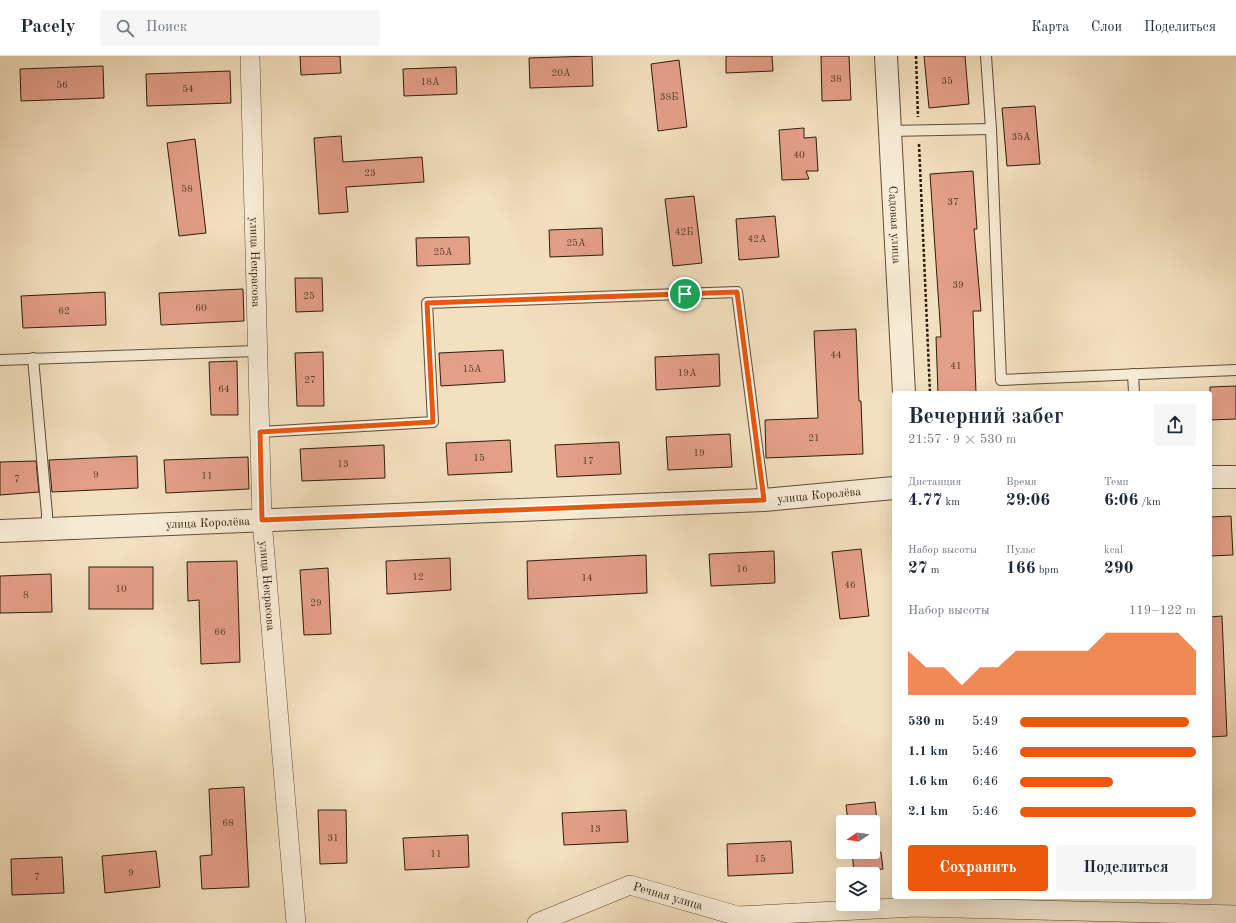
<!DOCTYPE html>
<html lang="ru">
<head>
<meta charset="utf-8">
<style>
  body { margin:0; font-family:"Old Standard TT",serif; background:#f6f6f7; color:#1f2937; height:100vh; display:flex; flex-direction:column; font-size:15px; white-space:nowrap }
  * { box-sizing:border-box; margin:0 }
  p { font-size:13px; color:#747a83 }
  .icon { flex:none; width:22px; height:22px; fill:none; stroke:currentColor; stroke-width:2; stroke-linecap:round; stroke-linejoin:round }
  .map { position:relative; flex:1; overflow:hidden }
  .panel { position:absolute; left:892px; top:335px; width:320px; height:508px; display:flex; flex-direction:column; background:#fff; border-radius:4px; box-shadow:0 4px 16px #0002 }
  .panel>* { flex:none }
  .needle { width:26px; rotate:257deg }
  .buttons { position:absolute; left:836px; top:759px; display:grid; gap:8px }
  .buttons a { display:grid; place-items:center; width:44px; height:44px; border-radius:4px; background:#fff; box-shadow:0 4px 16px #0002; font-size:20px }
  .pin { position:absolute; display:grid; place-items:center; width:34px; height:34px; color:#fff; margin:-17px; border:2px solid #fff; border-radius:50%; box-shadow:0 1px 4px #0007 }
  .round { display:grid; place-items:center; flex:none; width:42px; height:42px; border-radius:4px; background:#f6f6f7 }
  .overview { display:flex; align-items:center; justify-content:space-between; height:68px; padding:0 16px }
  h1 { font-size:22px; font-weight:600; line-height:30px }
  .stats { display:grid; grid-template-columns:repeat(3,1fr); gap:6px; height:68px; padding:4px 16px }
  .stats div { display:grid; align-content:center }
  .stats b { font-size:17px; font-weight:600 }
  .stats small { font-size:11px; font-weight:400 }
  .stats p { font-size:11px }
  .chart { height:112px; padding:8px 16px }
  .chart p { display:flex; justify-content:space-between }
  .chart svg { width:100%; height:72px; margin-top:4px; fill:#ea580c; opacity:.7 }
  .action { display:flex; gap:8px; margin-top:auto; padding:8px 16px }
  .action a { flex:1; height:46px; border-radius:4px; background:#ea580c; color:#fff; font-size:16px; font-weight:600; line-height:46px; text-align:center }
  .action a+a { background:#f6f6f7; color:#1f2937 }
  ul { padding:0 16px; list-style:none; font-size:13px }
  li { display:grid; grid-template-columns:64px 48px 1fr; align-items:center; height:30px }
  li i { height:10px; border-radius:5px; background:#ea580c }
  header { display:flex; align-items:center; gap:24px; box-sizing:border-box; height:56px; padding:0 20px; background:#fff; border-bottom:1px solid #e0e1e3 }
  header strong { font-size:19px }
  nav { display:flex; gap:22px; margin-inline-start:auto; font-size:14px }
  .search { width:280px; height:36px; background:#f6f6f7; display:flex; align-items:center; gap:10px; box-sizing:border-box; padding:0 14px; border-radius:4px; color:#747a83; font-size:15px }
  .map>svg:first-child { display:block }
</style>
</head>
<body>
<header>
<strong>Pacely</strong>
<div class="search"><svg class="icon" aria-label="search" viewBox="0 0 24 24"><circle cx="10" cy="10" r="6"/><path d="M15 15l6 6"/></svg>Поиск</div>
<nav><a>Карта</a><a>Слои</a><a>Поделиться</a></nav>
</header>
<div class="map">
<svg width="1236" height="867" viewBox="0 0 1236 867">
  <rect width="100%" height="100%" fill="#f3e0bf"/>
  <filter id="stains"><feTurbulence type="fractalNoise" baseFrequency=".005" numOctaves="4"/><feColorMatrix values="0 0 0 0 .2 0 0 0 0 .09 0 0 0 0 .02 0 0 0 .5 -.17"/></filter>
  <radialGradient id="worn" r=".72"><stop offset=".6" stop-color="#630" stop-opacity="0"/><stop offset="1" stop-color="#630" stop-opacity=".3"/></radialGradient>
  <!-- building -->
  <g fill="#e49f89" stroke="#301e0a">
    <path d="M300 0H340L341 17 301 19Z"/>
    <path d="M592 0 593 30 530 32 529 2Z"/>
    <path d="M726 0H772L773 15 726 17Z"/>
    <path d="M821 0H849L851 44 822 45Z"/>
    <path d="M924 0H965L969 48 929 52Z"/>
    <path d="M679 4 687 71 658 75 651 8Z"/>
    <path d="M103 10 104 42 21 45 20 13Z"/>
    <path d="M456 11 457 38 404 40 403 13Z"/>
    <path d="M230 15 231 47 147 50 146 18Z"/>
    <path d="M1035 50 1040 108 1007 110 1002 52Z"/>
    <path d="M804 72V82L816 81 818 115H806L809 123 782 124 779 74Z"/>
    <path d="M341 80 343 106 422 101 424 126 346 131 348 156 319 158 314 82Z"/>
    <path d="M195 83 206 177 179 180 167 87Z"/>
    <path d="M973 115 977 173H974L981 255H973L976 337H938L936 281H941L930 118Z"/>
    <path d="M694 140 702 207 673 210 665 143Z"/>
    <path d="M775 160 779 201 739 204 736 163Z"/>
    <path d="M602 172 603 199 550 201 549 174Z"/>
    <path d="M469 181 470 208 417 210 416 182Z"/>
    <path d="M295 222H322L323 255 296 256Z"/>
    <path d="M243 233 244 265 161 269 159 237Z"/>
    <path d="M105 236 106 269 23 272 21 240Z"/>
    <path d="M856 273 859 345H861L863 398 766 402 765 364 818 362 814 275Z"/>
    <path d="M503 294 505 326 441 330 439 297Z"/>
    <path d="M323 296 324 350H297L295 297Z"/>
    <path d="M719 298 720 330 656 334 655 301Z"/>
    <path d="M237 305 238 359H211L209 306Z"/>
    <path d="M1236 330V363L1210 364V331Z"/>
    <path d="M730 378 732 411 668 414 666 381Z"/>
    <path d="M510 384 512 416 448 419 446 387Z"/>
    <path d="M619 386 621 418 557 421 555 389Z"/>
    <path d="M384 389 385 422 302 425 300 393Z"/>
    <path d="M137 400 138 432 52 436 49 404Z"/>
    <path d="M248 401 249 433 166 437 164 404Z"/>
    <path d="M36 405 39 436 0 439V406Z"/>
    <path d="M1231 460 1233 499 1210 500V461Z"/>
    <path d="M861 493 869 560 840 563 832 496Z"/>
    <path d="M774 495 775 527 711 530 709 498Z"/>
    <path d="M646 499 647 537 528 543 527 505Z"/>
    <path d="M450 502 451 534 387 538 386 505Z"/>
    <path d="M237 505 240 606 201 608 199 544 188 545 187 506Z"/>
    <rect x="89" y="511" width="64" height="42"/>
    <path d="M328 512 331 578 304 579 300 514Z"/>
    <path d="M51 518 52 556 0 557V520Z"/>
    <path d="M1222 560 1227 680 1210 681V561Z"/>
    <path d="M244 731 249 831 202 833 200 800 212 799 209 733Z"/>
    <path d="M875 746 877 766H848L846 749Z"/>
    <path d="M318 754H346L347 807 320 808Z"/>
    <path d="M626 754 628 786 564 789 562 757Z"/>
    <path d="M468 779 469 811 405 814 403 782Z"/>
    <path d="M791 785 793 817 728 820 727 788Z"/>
    <path d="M156 795 160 831 105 837 102 800Z"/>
    <path d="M852 796H881L883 813 854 816Z"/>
    <path d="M62 801 64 837 12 839 11 803Z"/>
  </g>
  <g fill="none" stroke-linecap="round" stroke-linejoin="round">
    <!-- service casing -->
    <g stroke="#614e37" stroke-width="12">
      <g id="service">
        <path d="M986 0 991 73 1001 324 1236 314"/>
        <path d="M889 75 991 73"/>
        <path d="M33 302 47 458V473"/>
        <path d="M0 304 258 295"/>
        <path d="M1133 318 1134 337"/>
        <path d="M260 376 433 366 427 247 737 236 764 444"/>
      </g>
    </g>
    <!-- minor casing -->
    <g stroke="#614e37" stroke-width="20">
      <g id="minor">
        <path id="s1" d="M250 0 262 464 296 867"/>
        <path id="s2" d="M537 867 630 829 738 860 916 851 1236 859"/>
      </g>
    </g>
    <!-- tertiary casing -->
    <g stroke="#614e37" stroke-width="24">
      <g id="tertiary">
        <path id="s3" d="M886 0 904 337"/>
        <path d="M1210 421H1236"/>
        <path id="s4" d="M0 475 764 444 894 432"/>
      </g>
    </g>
    <!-- path -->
    <g stroke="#301e0a" stroke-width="2.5" stroke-dasharray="3 2" stroke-linecap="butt">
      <path d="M916 0 918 61"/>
      <path d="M919 88 930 337"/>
    </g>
    <!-- service -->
    <use href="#service" stroke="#f7ebd5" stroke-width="10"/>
    <!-- minor -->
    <use href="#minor" stroke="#f7ebd5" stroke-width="19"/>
    <!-- tertiary -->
    <use href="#tertiary" stroke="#f7ebd5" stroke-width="22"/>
  </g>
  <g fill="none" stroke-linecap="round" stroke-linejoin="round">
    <!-- route casing -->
    <g stroke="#fff" stroke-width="8">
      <path id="route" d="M737 236 764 444 262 464 260 376 433 366 427 247Z"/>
    </g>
    <!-- route -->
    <use href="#route" stroke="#ea580c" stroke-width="5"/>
  </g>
  <g text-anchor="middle" stroke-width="4" stroke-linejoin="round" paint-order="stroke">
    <!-- number labels -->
    <g font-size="10" fill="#5d3e2a">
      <text x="561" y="20">20А</text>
      <text x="836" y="26">38</text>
      <text x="947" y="28">35</text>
      <text x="430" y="29">18А</text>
      <text x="62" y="32">56</text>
      <text x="188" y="36">54</text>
      <text x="669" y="44">38Б</text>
      <text x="1021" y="84">35А</text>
      <text x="799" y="102">40</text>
      <text x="370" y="120">23</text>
      <text x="187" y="136">58</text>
      <text x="953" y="149">37</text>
      <text x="684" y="179">42Б</text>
      <text x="757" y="186">42А</text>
      <text x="576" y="190">25А</text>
      <text x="443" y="199">25А</text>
      <text x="958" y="232">39</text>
      <text x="309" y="243">25</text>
      <text x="201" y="255">60</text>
      <text x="64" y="258">62</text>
      <text x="836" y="302">44</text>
      <text x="956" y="313">41</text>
      <text x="472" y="316">15А</text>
      <text x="687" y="320">19А</text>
      <text x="310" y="327">27</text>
      <text x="224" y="336">64</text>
      <text x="814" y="385">21</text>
      <text x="699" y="400">19</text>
      <text x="479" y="405">15</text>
      <text x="588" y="408">17</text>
      <text x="343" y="411">13</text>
      <text x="96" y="422">9</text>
      <text x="207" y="423">11</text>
      <text x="17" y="426">7</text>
      <text x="742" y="516">16</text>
      <text x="418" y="524">12</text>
      <text x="587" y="525">14</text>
      <text x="850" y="532">46</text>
      <text x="121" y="536">10</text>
      <text x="26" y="542">8</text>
      <text x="316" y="550">29</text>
      <text x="220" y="579">66</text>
      <text x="228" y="770">68</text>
      <text x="595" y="776">13</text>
      <text x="333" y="785">31</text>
      <text x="436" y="801">11</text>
      <text x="760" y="806">15</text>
      <text x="131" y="820">9</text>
      <text x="37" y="824">7</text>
    </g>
    <!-- street labels -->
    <g font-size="12" fill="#301e0a" stroke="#f7ebd5">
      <text dy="4" stroke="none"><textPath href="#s3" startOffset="169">Садовая улица</textPath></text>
      <text dy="4" stroke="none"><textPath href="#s1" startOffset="206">улица Некрасова</textPath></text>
      <text dy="4" stroke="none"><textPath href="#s4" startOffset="820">улица Королёва</textPath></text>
      <text dy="4" stroke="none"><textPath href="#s4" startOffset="208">улица Королёва</textPath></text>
      <text dy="4" stroke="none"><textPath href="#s1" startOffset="530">улица Некрасова</textPath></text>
      <text dy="4" stroke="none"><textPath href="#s2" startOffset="140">Речная улица</textPath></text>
    </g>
  </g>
  <rect width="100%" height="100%" filter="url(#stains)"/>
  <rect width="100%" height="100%" fill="url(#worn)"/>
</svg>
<div class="buttons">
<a><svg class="needle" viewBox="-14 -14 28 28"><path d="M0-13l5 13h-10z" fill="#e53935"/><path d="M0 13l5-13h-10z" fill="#747a83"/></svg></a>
<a><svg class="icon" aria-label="layers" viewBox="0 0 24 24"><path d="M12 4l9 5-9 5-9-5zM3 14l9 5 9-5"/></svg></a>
</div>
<div class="pin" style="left:685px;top:238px;background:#1e9e55"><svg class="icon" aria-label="arrive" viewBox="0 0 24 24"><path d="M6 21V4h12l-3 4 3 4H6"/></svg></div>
<section class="panel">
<div class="overview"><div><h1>Вечерний забег</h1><p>21:57 · 9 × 530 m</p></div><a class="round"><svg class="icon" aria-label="share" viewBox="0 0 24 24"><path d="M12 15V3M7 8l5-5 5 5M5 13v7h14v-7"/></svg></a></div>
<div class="stats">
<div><p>Дистанция</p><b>4.77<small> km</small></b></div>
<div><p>Время</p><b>29:06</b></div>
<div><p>Темп</p><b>6:06<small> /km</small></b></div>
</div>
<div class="stats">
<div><p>Набор высоты</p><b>27<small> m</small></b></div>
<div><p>Пульс</p><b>166<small> bpm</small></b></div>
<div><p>kcal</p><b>290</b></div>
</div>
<div class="chart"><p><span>Набор высоты</span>119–122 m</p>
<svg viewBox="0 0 160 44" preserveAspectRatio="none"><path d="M0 44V17L10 27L20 27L30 38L40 27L50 27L60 17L70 17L80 17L90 17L100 17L110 6L120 6L130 6L140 6L150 6L160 17V44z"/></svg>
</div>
<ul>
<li><b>530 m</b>5:49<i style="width:96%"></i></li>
<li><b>1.1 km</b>5:46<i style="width:100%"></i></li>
<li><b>1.6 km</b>6:46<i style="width:53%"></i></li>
<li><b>2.1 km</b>5:46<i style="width:100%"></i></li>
</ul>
<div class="action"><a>Сохранить</a><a>Поделиться</a></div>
</section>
</div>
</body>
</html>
